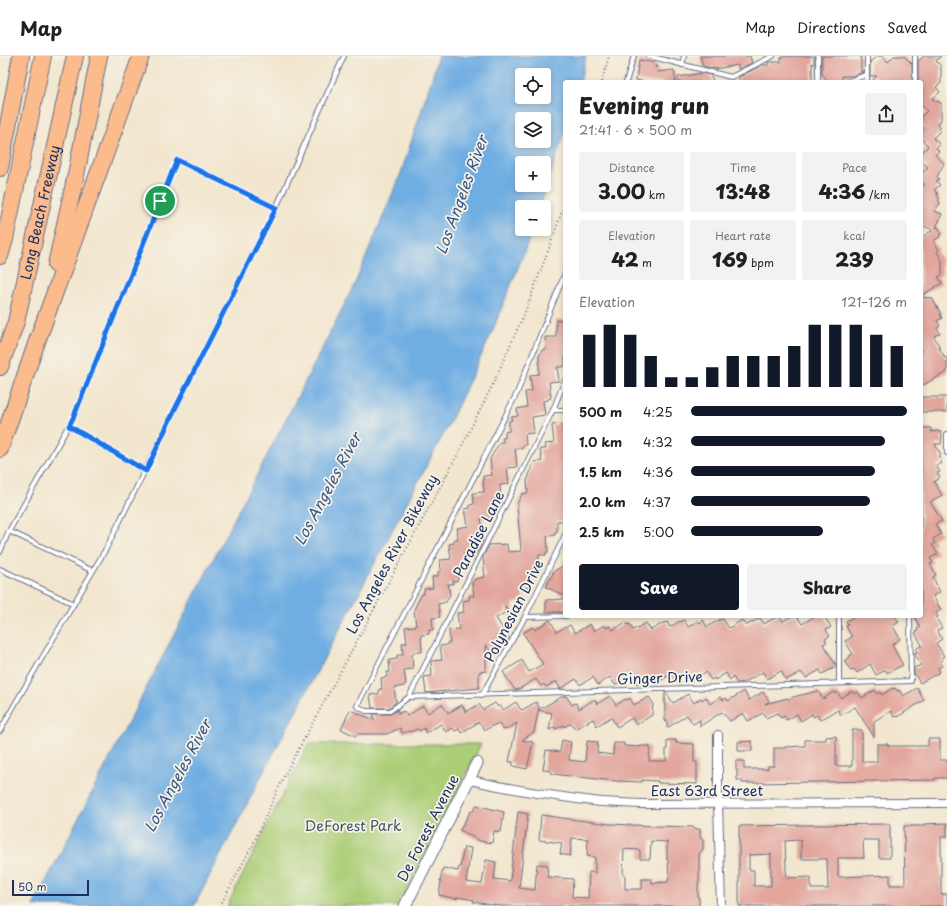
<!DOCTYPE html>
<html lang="en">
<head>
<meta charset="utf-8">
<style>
  body { margin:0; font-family:"Playpen Sans",sans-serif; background:#f2f2f2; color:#202124; height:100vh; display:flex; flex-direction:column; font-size:15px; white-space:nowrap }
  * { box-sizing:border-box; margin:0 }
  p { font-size:13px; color:#757577 }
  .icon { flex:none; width:22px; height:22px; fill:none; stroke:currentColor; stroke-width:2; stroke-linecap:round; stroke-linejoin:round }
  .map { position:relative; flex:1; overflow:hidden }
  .details { position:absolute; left:563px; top:24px; width:360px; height:538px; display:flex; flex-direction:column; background:#fff; border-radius:4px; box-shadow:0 2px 6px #0003 }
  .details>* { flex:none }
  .fabs { position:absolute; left:515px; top:12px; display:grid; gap:8px }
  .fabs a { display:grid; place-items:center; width:36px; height:36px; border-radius:4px; background:#fff; box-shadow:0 2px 6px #0003; font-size:20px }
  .scale { position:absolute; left:12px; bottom:10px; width:77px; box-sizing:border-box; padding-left:4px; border:2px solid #1b2f5e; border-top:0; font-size:11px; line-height:14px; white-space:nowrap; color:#1b2f5e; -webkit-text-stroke:3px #f7f3e8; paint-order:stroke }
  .pin { position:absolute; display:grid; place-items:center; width:34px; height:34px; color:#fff; margin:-17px; border:2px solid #fff; border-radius:50%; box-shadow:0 1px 4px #0007 }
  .round { display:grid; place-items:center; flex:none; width:42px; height:42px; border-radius:4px; background:#f2f2f2 }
  .headline { display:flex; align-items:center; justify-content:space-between; height:68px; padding:0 16px }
  h1 { font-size:22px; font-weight:800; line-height:30px }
  .figures { display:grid; grid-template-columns:repeat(3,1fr); gap:6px; height:68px; padding:4px 16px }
  .figures div { display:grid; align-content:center; border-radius:4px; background:#f2f2f2; text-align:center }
  .figures b { font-size:20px; font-weight:800 }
  .figures small { font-size:11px; font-weight:400 }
  .figures p { font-size:11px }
  .chart { height:112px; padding:8px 16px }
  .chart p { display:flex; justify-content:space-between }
  .chart svg { width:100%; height:72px; margin-top:4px; stroke:#111827; stroke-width:6 }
  .action { display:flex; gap:8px; margin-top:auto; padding:8px 16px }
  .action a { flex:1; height:46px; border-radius:4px; background:#111827; color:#fff; font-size:16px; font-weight:800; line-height:46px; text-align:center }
  .action a+a { background:#f2f2f2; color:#202124 }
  ul { padding:0 16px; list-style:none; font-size:13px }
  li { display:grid; grid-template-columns:64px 48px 1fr; align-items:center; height:30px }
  li i { height:10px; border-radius:5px; background:#111827 }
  header { display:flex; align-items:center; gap:24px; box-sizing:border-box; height:56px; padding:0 20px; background:#fff; border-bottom:1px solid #e0e0e0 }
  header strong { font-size:19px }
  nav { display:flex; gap:22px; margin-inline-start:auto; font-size:14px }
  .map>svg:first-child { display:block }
</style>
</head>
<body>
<header>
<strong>Map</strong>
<nav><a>Map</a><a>Directions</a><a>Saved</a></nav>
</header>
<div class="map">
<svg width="947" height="850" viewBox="0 0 947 850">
  <rect width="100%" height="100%" fill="#f7f3e8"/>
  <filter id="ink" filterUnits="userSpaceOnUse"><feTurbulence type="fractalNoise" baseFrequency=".025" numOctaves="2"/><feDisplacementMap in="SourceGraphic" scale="8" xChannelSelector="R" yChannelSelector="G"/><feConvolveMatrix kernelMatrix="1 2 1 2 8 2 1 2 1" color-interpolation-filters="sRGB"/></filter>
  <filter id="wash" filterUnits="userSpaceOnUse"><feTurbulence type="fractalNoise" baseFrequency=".012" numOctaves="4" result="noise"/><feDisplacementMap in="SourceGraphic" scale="16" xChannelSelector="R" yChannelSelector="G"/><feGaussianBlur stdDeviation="0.9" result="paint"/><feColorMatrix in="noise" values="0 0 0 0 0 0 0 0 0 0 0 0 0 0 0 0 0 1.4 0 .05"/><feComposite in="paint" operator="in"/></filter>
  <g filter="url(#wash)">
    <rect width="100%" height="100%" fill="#f2e6ce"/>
    <!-- green -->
    <path fill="#acce77" stroke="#647e6a" d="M308 688H481L399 850H227Z"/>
    <!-- water -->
    <path fill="#70ade2" stroke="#466ea0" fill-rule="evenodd" d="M438 0H586L580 26H565V75L540 151H522V173H532L524 197 490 281 452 362 260 723 194 850H33L299 338 356 225 401 117 432 22ZM522 19H544V41H522ZM522 63H544V85H522ZM522 107H544V129H522Z"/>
    <g id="blocks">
      <!-- building -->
      <g fill="#e2a69c" fill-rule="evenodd">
        <path d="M700 0H750L752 7 738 13V9L715 13 703 10Z"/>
        <path d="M796 0H814V9L812 7V26H739V21L762 9H768V6H781V1Z"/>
        <path d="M822 0H861V16L864 14V16L852 20H842V25L827 24 822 18Z"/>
        <path d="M877 0H882L888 6 894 0H904L912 8V26H871L877 20H870V6Z"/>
        <path d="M924 0H941L936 5 941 10V27L936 31 940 36 932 43 941 47V64L938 68 941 71 939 73 940 75 933 82 940 89 936 92 939 95 935 99 944 107 937 121 939 123 936 125 940 129 934 134 938 138 937 140 940 142 938 144 940 146 939 148H940L934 155 942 158 936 172 938 171 942 178 939 180 940 181 933 185 939 194 937 196 942 204V219L938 221 942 227 921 240V182L933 174 921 169V132L925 128 921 124V118L928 111 922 106 921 98 928 90 921 82V77L925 73 921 68V61L927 55 921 49V39L925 35 921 32V26H918V5Z"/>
        <path d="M639 4 656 7 655 11H658L657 16 674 14 676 26H641V25L636 24Z"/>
        <path d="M703 17 710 19 714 26H678V21Z"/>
        <path d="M921 241 932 242 941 258H940L942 262 937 265 940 270 937 272 940 277 934 280 939 290H938L945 302H947V316L921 330Z"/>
        <path d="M556 264H565V310H563V311H557L559 325 549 326 551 342 548 343V344L543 345 545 359 532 361 534 377 525 378 526 389 522 390 523 392 515 393 517 411 507 412 509 428 500 429 501 440H496L497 444H492L493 451 491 452 492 462 481 463 483 473H481L483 487 478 495 465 497 466 506 463 511 457 512 458 522 457 525H453V528H448L450 539 446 546 438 548 440 561 432 562 433 574H429V578L421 579 422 596H415V597L412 598 413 613 404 614 406 628 404 629V630L394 632 396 646 389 652H372L370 639 379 638V633H382L381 622 387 621V616H390L389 604 397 603V599H403L402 587H407L405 571 416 570 414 554 417 547 422 538H424V533L433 532 432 521 438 520V516L441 515 440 504 451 503 449 488 454 487V483H458L457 472 468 470 465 453 470 452V449L474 448 473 437 484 436 483 420 492 419 490 403 500 386H503L502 382H505V376L509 375V365L512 364 511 361 518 360 517 353 527 351 525 336 532 335 530 319 539 318V300L542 294H546L545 281H556Z"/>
        <rect x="921" y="341" width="26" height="15"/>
        <path d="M562 368 563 371 565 370V400H564L565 411V465H557V476H555V479L547 480 548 496H546V499H539V515H530L531 531 522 532 523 543H520V546L514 547V549H513V562L505 550 506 556 496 562 509 583H497V594L495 593 494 601 486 588V615L479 616V632L426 637 424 621 432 620 431 605 442 604 440 590 447 589V587H450L449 574 459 573 457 557 464 556 463 545 469 544V540H474L472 527 475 523 485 521 483 501 489 489 507 488 508 496 521 495 517 448 522 438 528 437 527 425 534 406 542 405 540 393H546L545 388 554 387 552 369Z"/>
        <path d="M921 372H931V376L939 375V376H941V378H942L941 388H935L941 399 939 400 941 403 940 404 942 407 936 410 940 416 937 417 940 421 934 426 942 439 930 446 942 465 935 468 941 478 933 483 935 487 932 489 938 498 930 502 933 507 930 508 936 519 933 521 940 536 933 540 941 554 936 557 938 561 936 562 942 572 937 574 942 583 936 587 944 600 942 601V605L940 606 942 610 938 612 940 616 920 627 914 617V612L921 609 914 597 917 596 916 593 922 589 915 577 918 574 917 573 920 571 914 560H921Z"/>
        <path d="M565 509V540L546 531 554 515Z"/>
        <path d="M565 543V556H546V544Z"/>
        <path d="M778 560 779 562 780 561 783 565 792 560H797L802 568 815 560H824L831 571 826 574 830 580 825 583 827 586 823 588 836 609V611L822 618 820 614 806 622 801 616 786 624 781 615 767 623 763 616 745 626 737 627 733 621 730 624 726 617 715 624V622L711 624 706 616 692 624 687 616 672 626 668 620 655 628 650 620 637 628 631 619 615 629 610 621 598 629 593 621 580 629 576 623 560 633 556 625 546 631 544 628 541 630 536 623 517 634H515L503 616 522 604 529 616 543 608 523 577 533 571 535 574 550 564 557 576 565 571V572L570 569 575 577 590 568 594 575 604 569 606 572 610 570 613 574 626 566 628 569 630 568 633 574 646 567 651 574 665 566 666 567 667 566 670 571 680 565V566L684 564 688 571 698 565 700 567 703 564 707 571 721 563 722 564 723 563 729 572 742 564 745 569H747L760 562 764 568Z"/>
        <path d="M855 560H895L899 566 893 570 900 583 892 589 903 609 887 617 886 614 876 619 870 608 857 617 854 613 851 615 844 605 850 601 849 600 853 598 845 585 852 581 846 570 848 569 846 565Z"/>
        <path d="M893 632 894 633 895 632 897 635 899 634 903 640 917 632 924 644 899 660 894 661 891 655 874 665V681L855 651 841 659 838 654 820 664 817 659 814 661 812 658 801 665 797 658 787 664 784 660 781 662 777 657 766 662 763 657 748 665 743 657 730 665 722 656 700 670V664L693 668 687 659 667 672V664L665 666V636H666L673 647 688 638 694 647 701 642 702 644 706 641 710 648 720 641 723 644 726 642 728 645 744 635 749 644 763 636 769 645 765 648 788 642 789 644 793 641 818 635 823 643 833 636 834 638 837 636 841 642 852 635 854 638 858 636 862 642 875 634 877 638 880 636 882 639Z"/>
        <path d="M563 640H566L572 649 576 647 579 653 595 643 597 648 610 640 616 649 626 643 627 644 630 642 634 649 649 641 653 647 652 659 636 669 632 662 617 671 611 661 597 670 593 663 575 673 571 667 564 671V669L556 673 555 671 549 674 552 657 538 654Z"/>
        <path d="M516 646 521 654 522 653V654L536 646 539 651 534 676 522 684 533 686 527 713 513 710V706H509L517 667 506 674 505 673 503 674 499 667 496 669V668L485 674 479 666 461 677 459 673 455 675 453 672 446 676 441 668 426 677 424 672 420 675 418 673 410 676V675L402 677 400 672 387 678H357L356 680 341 673 350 654 374 664 373 658H390L398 654V658L404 655 407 660 423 650 428 657 442 648 448 657 462 649 466 656 479 648 483 654 495 647 498 651 500 649 503 654Z"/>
        <path d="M852 674H862V706H877V688H888V690H928V683H940V704H947V722H935V724L756 727H742V724H737V714H736V705H744V713H768V710H774V692H785V691L805 690V684H826V681L836 680V710H852Z"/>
        <path d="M562 684 571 686 569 704 585 706 587 685 598 686 597 697 613 699 614 687H624V690L640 691V690H650L649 705H666V693H667V684H676V687L694 688V706H697V728L658 727V725L642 724V726L616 725 560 719 551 717V715L543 714 546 694 560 696Z"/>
        <path d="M752 685V695H738V686Z"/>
        <path d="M476 749 504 756 501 776 494 775 492 787 480 785 460 774 471 755H474Z"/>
        <path d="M518 756 528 758 519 832 535 834 537 808 548 809 547 821 573 823 572 841 588 842 589 816 595 817V801L587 800 588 783 572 782 570 800 560 798 562 787 539 784 541 759 577 764 610 768 654 770 694 771V773H700V781L703 785V793L699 798V826H698V842H699V850H500L473 846 474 844 457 841V843L439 839 441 826 440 825 443 812 458 815 459 811H460L464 791 471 792 466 826 482 828 486 804 496 806 494 823 510 825ZM651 785 667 786V804H668L669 823H668V826L652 827V823H642V833H625V819H623L624 793 640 794V803H650Z"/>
        <path d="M947 767V781H941V838H947V850H739V770L890 768V802H879V784H863L864 802H838V821L890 819V829H905L904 770H924V768ZM801 784V803H827L828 833H811V821L787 822 786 814 785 785ZM771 798V830H754V814H749V799Z"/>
      </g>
    </g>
  </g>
  <g filter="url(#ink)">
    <use href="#blocks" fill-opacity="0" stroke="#666f85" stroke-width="1"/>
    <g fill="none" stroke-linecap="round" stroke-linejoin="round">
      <!-- service casing -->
      <g stroke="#666f85" stroke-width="6">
        <g id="service">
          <path d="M649 0 731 21 773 0"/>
          <path d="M818 0V26"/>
          <path d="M915 0V26"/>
          <path d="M682 9 684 0"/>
          <path d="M626 26 634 0"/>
          <path d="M846 26 866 19"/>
          <path d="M867 26V0"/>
          <path d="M565 217 517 337 357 650 366 655H390L409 641 553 354 565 324"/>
          <path d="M553 354H565"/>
          <path d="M69 370 146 415"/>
          <path d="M947 378V397"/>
          <path d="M9 475 93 515"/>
          <path d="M0 496 9 475 74 360 177 104 276 152"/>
          <path d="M0 513 74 548"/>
          <path d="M525 561 566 560"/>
          <path d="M839 626V560"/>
          <path d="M482 639 525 561 565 479"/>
          <path d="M409 641C577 637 744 629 911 625L910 560"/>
          <path d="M0 675 15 648 107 491 217 269 276 152 344 0"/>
        </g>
      </g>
      <!-- minor casing -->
      <g stroke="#666f85" stroke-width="10">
        <g id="minor">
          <path d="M718 679V747L721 850"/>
          <path d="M470 724C510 733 551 740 593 745 609 747 625 747 642 748L947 747"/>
        </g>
      </g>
      <!-- tertiary casing -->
      <g stroke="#666f85" stroke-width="13">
        <path id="tertiary" d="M405 850 477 707"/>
      </g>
      <!-- motorway casing -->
      <g stroke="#666f85" stroke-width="18">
        <g id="motorway">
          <path d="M0 112 21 0"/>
          <path d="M0 200 5 183 43 0"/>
          <path d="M56 209 77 114 99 0"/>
          <path id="s1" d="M0 311 16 266 75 0"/>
          <path d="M0 393 35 291 141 0"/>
        </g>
      </g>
      <!-- path -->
      <g stroke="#666f85" stroke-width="2" stroke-dasharray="1 3" stroke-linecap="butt">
        <path d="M602 26 609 0"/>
        <path d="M220 850 252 790 283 722 460 394 493 328 525 256 548 195 565 147"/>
      </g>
      <!-- service -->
      <use href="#service" stroke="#fff" stroke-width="4"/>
      <!-- minor -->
      <use href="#minor" stroke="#fff" stroke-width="8"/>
      <!-- tertiary -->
      <use href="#tertiary" stroke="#fff" stroke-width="11"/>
      <!-- motorway -->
      <use href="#motorway" stroke="#fbbb8d" stroke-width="16"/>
    </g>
  </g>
  <g fill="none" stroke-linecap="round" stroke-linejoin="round" filter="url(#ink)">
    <!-- route casing -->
    <g stroke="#fff" stroke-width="8">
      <path id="route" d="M177 104 276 152 174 355 146 415 69 370 74 360Z"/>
    </g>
    <!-- route -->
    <use href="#route" stroke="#1a73e8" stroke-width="5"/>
  </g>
  <g text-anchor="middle" stroke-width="3.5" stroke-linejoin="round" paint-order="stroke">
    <!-- street labels -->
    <g font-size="14" fill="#1b2f5e" stroke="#f7f3e8">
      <text dy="5" stroke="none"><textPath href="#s1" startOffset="160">Long Beach Freeway</textPath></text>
      <text transform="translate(479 478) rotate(-63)" y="5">Paradise Lane</text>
      <text transform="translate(392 498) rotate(-62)" y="5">Los Angeles River Bikeway</text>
      <text transform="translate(514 555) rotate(-63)" y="5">Polynesian Drive</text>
      <text transform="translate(660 622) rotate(-2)" y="5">Ginger Drive</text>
      <text x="707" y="740">East 63rd Street</text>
      <text transform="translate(428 772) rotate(-63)" y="5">De Forest Avenue</text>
    </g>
    <!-- park labels -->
    <g font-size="14" fill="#3f5764" stroke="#f7f3e8">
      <text x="353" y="775">DeForest Park</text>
    </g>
    <!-- water labels -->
    <g font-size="15" font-style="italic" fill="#355586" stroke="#f7f3e8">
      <text transform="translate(462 139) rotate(-70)" y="5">Los Angeles River</text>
      <text transform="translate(328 433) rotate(-62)" y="5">Los Angeles River</text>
      <text transform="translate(178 720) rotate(-62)" y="5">Los Angeles River</text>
    </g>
  </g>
</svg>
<div class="fabs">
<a><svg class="icon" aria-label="locate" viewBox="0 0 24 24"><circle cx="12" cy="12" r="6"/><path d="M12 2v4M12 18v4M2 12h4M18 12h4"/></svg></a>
<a><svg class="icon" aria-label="layers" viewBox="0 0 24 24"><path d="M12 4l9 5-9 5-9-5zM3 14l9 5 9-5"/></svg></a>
<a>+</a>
<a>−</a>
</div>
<div class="scale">50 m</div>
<div class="pin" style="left:160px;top:145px;background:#1e9e55"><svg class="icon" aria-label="arrive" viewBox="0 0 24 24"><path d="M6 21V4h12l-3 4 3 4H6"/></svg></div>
<section class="details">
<div class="headline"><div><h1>Evening run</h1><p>21:41 · 6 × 500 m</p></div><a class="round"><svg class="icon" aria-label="share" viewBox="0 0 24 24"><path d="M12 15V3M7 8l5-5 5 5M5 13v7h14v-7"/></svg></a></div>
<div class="figures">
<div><p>Distance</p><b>3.00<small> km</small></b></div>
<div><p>Time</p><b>13:48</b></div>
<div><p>Pace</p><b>4:36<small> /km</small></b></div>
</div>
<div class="figures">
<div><p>Elevation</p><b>42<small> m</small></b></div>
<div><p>Heart rate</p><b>169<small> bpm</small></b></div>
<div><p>kcal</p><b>239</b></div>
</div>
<div class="chart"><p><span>Elevation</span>121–126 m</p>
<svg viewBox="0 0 160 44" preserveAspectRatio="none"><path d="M5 44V12M15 44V6M25 44V12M35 44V25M45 44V38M55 44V38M65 44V32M75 44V25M85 44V25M95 44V25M105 44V19M115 44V6M125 44V6M135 44V6M145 44V12M155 44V19"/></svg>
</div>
<ul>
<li><b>500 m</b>4:25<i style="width:100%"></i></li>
<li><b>1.0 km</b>4:32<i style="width:90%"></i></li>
<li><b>1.5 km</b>4:36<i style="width:85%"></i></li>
<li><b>2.0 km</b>4:37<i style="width:83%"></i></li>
<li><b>2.5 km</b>5:00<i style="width:61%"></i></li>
</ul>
<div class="action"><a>Save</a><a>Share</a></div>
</section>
</div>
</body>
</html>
